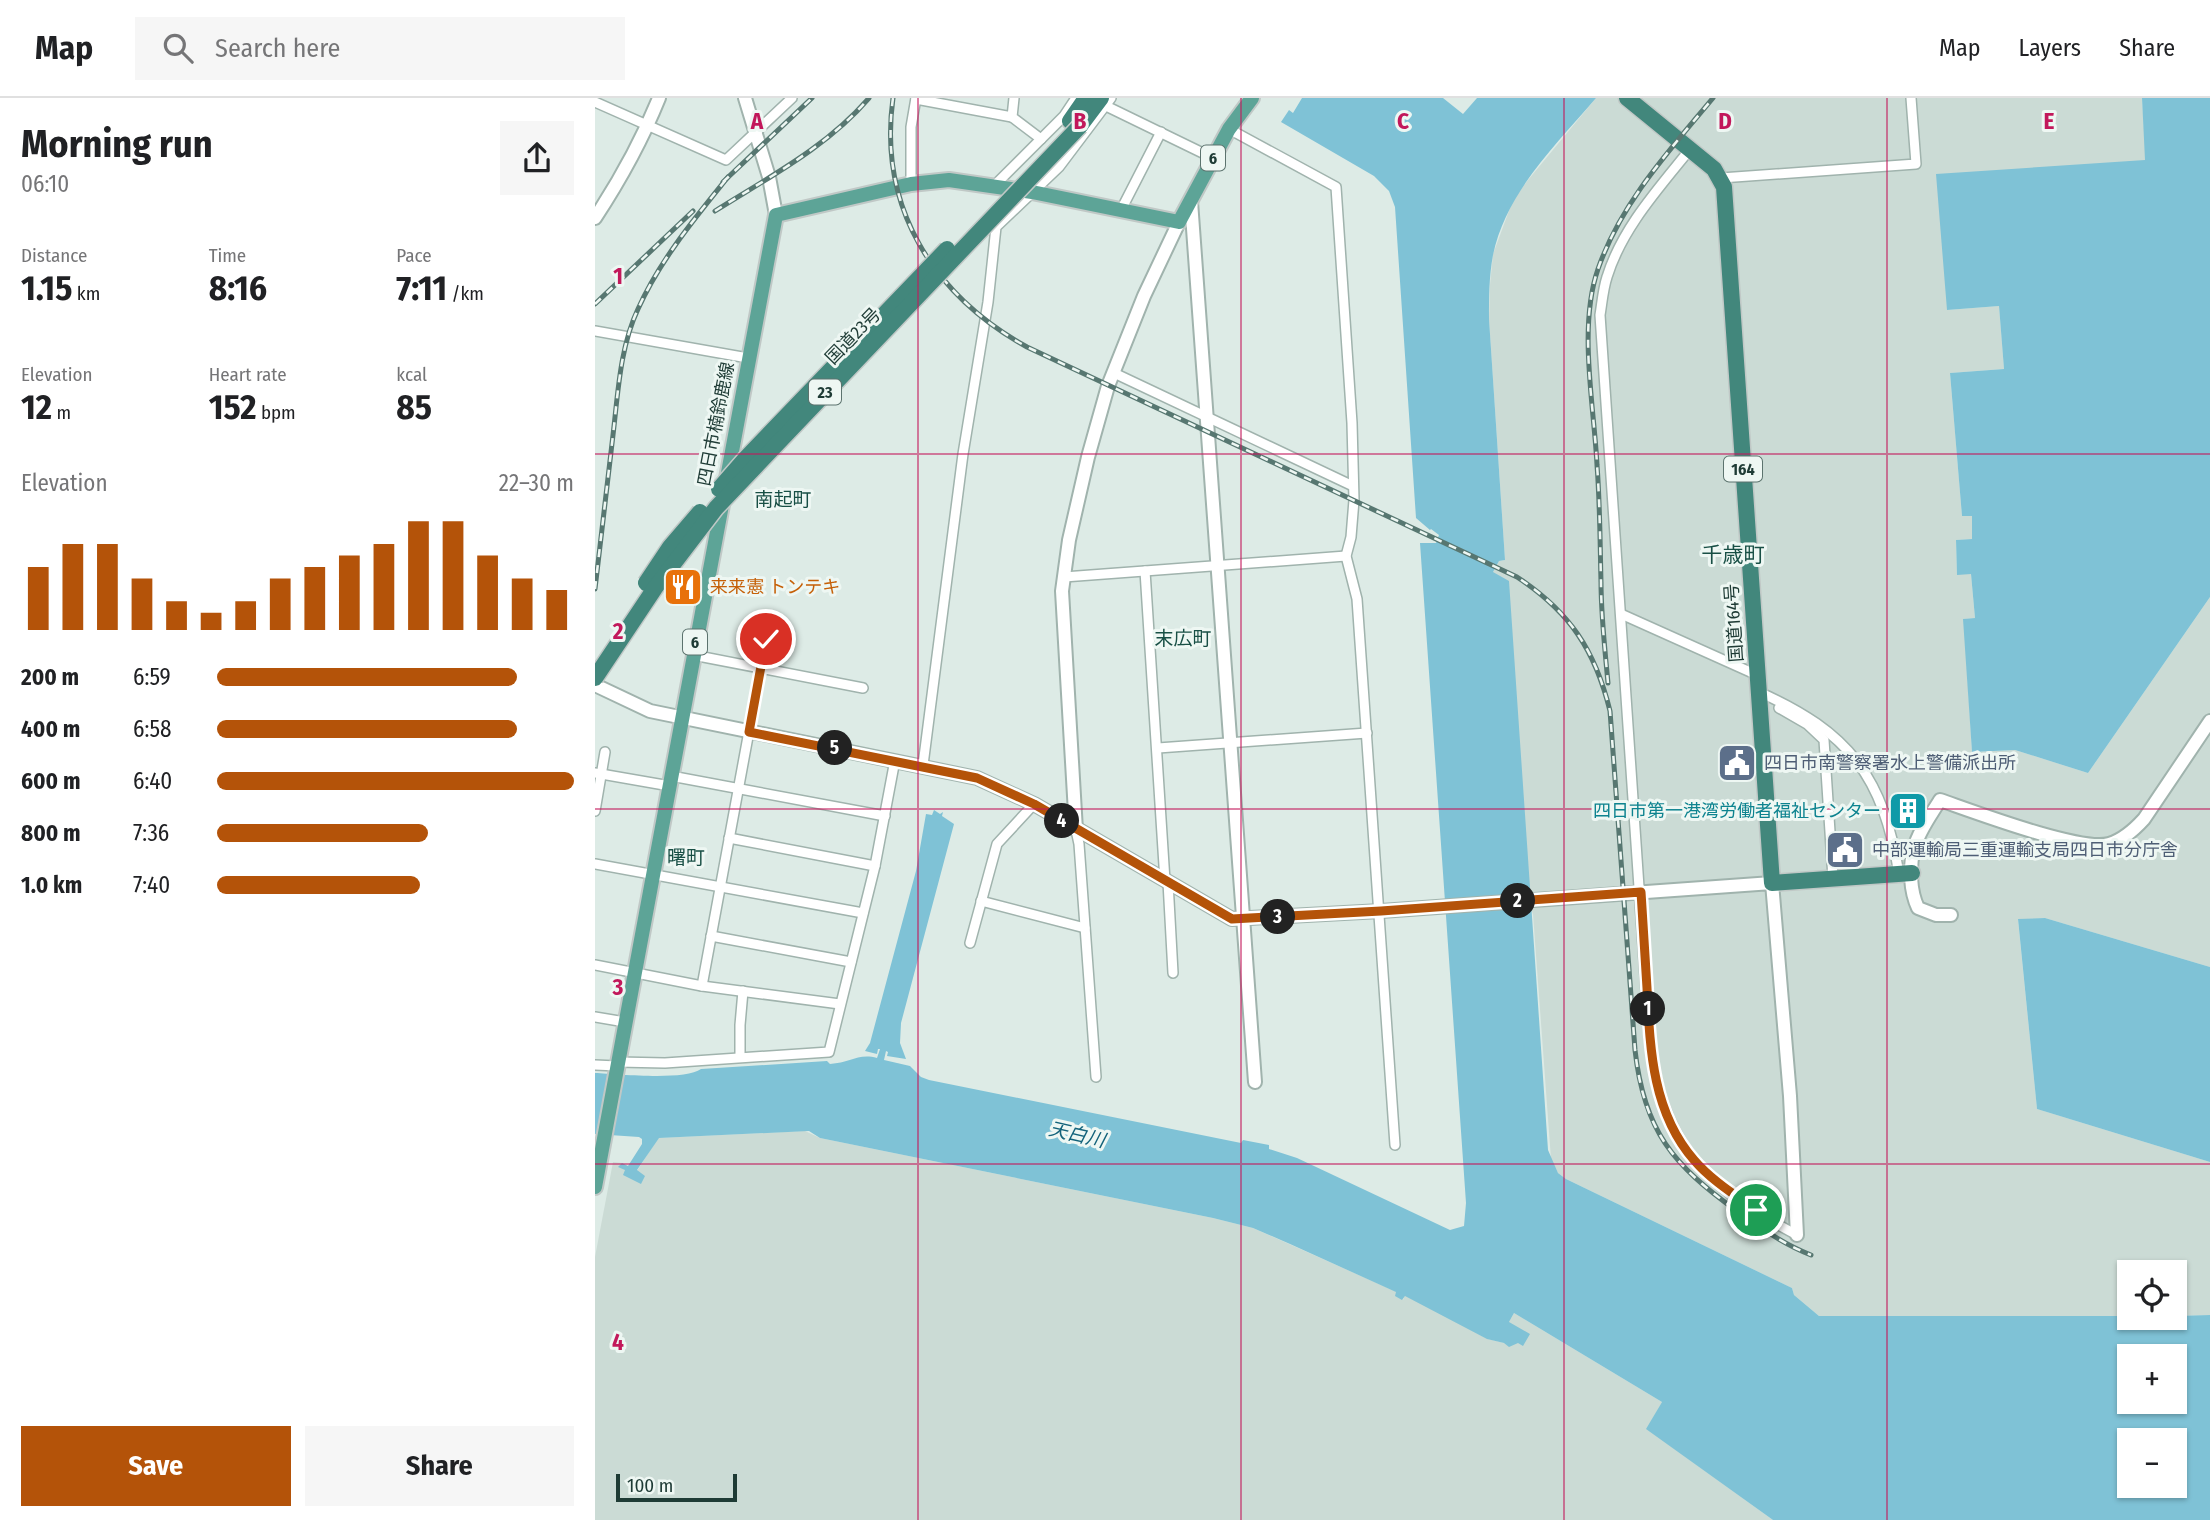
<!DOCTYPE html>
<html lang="en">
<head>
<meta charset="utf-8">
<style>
  body { margin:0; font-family:"Fira Sans Condensed","Noto Sans JP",sans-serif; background:#f6f6f6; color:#202124; height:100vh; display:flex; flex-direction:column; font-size:26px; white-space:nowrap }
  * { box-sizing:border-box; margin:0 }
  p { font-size:23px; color:#757577 }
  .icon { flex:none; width:38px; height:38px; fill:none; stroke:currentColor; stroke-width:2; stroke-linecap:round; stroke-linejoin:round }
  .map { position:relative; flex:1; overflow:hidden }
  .side { display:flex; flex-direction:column; background:#fff; width:595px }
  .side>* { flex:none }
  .fabs { position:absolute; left:1522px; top:1162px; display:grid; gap:14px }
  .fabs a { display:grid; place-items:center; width:70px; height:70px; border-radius:0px; background:#fff; box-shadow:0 2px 5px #0004; font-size:35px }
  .scale { position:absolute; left:21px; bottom:18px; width:121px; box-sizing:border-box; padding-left:7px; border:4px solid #1e3b35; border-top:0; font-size:19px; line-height:24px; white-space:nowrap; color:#1e3b35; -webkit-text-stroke:5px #eef7f3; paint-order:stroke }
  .pin { position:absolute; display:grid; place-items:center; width:60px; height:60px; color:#fff; margin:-30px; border:4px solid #fff; border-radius:50%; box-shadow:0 2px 7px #0007 }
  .km { position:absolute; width:35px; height:35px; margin:-18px; border-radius:50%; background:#222; color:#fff; font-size:19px; line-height:35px; text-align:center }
  .round { display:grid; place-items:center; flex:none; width:74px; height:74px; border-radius:0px; background:#f6f6f6 }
  .headline { display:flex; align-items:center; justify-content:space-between; height:119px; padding:0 21px }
  h1 { font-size:38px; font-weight:700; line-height:52px }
  .figures { display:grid; grid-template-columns:repeat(3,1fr); gap:10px; height:119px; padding:7px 21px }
  .figures div { display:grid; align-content:center }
  .figures b { font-size:35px; font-weight:700 }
  .figures small { font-size:19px; font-weight:400 }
  .figures p { font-size:19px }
  .chart { height:196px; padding:14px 21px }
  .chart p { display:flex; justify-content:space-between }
  .chart svg { width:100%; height:126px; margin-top:7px; stroke:#b45309; stroke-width:6 }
  .action { display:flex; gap:14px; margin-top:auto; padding:14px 21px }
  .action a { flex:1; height:80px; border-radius:0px; background:#b45309; color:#fff; font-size:28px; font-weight:700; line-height:80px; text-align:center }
  .action a+a { background:#f6f6f6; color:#202124 }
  ul { padding:0 21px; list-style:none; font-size:23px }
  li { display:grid; grid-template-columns:112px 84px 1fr; align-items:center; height:52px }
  li i { height:18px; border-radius:9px; background:#b45309 }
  header { display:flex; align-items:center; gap:42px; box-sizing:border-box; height:98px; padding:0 35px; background:#fff; border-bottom:2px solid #e0e0e0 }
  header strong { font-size:33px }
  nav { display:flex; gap:38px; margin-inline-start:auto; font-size:24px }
  .search { width:490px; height:63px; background:#f6f6f6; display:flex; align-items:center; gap:18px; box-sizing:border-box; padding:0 24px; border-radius:0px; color:#757577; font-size:26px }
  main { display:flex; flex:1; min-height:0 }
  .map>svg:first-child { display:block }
</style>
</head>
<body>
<header>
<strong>Map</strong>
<div class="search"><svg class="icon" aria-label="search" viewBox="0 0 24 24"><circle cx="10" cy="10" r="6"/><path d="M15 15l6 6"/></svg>Search here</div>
<nav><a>Map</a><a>Layers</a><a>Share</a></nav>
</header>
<main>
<section class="side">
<div class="headline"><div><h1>Morning run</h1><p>06:10</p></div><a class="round"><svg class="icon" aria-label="share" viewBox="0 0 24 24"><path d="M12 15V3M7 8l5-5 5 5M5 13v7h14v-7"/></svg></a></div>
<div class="figures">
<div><p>Distance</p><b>1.15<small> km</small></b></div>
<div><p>Time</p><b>8:16</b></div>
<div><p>Pace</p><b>7:11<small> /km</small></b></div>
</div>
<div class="figures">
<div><p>Elevation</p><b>12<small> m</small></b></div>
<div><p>Heart rate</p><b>152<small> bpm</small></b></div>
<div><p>kcal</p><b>85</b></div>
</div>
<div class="chart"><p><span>Elevation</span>22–30 m</p>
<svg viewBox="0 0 160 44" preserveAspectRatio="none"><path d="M5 44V22M15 44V14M25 44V14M35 44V26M45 44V34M55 44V38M65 44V34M75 44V26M85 44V22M95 44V18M105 44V14M115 44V6M125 44V6M135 44V18M145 44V26M155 44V30"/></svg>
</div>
<ul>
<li><b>200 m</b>6:59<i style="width:84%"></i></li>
<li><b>400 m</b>6:58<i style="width:84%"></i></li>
<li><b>600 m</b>6:40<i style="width:100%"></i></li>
<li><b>800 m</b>7:36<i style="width:59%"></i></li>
<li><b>1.0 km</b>7:40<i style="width:57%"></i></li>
</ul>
<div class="action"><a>Save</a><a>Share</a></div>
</section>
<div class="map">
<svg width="1615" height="1422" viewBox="0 0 1615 1422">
  <rect width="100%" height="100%" fill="#ddebe6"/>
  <!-- built -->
  <g fill="#cbdbd5">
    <path d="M1001 0H1547L1551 62 1352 212 1404 208 1409 271 1355 275 1367 418 1377 417V441L1361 442 1362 476H1376L1380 520 1369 521 1377 654 1420 652 1493 675 1615 499V869L1450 820 1423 822 1442 1011 1615 1064V1217L1580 1218V1174H1535V1218H1224L1199 1197 1197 1190 971 1081 963 1075 956 1061 938 816 935 808 898 474 904 463 910 462 894 221 895 187 898 156 918 102 933 82Z"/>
    <path d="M210 1033 225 1040 618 1120 658 1130 802 1194 808 1202 810 1197 893 1241 909 1245 914 1224 919 1215 1067 1304 1052 1331 1178 1422H0V1159L18 1064 27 1065 24 1069 42 1073 63 1040Z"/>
  </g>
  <!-- water -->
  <g fill="#7fc2d6" fill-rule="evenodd">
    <path d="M707 0H848L868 16 882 0H1001C961 47 911 94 898 157 894 178 894 200 894 221L910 462 904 463 898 474 914 483 953 1052 963 1075 971 1081 1197 1190 1199 1197 1224 1218H1535V1220H1580V1218L1615 1217V1422H1178L1051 1331 1067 1304 919 1215 914 1224 935 1236 928 1248 923 1245 914 1249 909 1245 892 1241 810 1198 807 1202 800 1198 801 1194 695 1146 658 1130 618 1120 225 1040 214 1033 64 1040 42 1072 50 1078 46 1086 28 1077 30 1072 23 1069 27 1065 33 1068 47 1046V1041L44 1039 0 1036V975C22 976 90 983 106 971L232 963 235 966C255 965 263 955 282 960L285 951H283L282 956 270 953 275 945 321 773 331 716 337 717 339 712 345 716 348 714 347 718 359 726 306 925 305 945 311 961 292 958 293 954 291 953 289 962 315 968 326 979 334 982 646 1045 648 1042 674 1047V1051L702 1060 855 1132 869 1128 871 1105 825 445H841L844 437 836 431 835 432 821 420 800 109 794 93 779 78 686 24 694 12 698 15ZM1535 1258H1580V1304H1535ZM1535 1342H1580V1388H1535Z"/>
    <path d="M1547 0H1615V499L1493 675 1420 652 1377 654 1368 521 1380 520 1376 476 1362 477 1361 442 1377 441V418H1367L1355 275 1409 271 1404 208 1352 212 1341 76 1550 62Z"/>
    <path d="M1450 820 1615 869V1064L1442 1011 1423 821Z"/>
  </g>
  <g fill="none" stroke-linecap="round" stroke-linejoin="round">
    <!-- minor casing -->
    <g stroke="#a0b3ad" stroke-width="12">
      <g id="minor">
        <path d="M419 0 417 19 446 41"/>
        <path d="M321 1 417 19"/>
        <path d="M0 4 131 62 197 0"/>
        <path d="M511 8 618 60"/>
        <path d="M634 31 741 89 757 325 759 402 756 439 751 458 762 501 800 1047"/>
        <path d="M1096 50C1064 90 1027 130 1012 179 1008 191 1007 205 1005 217L1054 936C1066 1045 1107 1087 1202 1137"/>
        <path d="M1126 80 1321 66 1316 0"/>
        <path d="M316 86V29L321 0"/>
        <path d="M398 89 469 18 481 0"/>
        <path d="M526 112 566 34"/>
        <path d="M0 233 153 260"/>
        <path d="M519 275 758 388"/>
        <path d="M550 473 570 783"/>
        <path d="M469 479 751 458"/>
        <path d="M1026 516 1162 577"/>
        <path d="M98 557 268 590"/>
        <path d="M1164 594C1254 634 1288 678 1304 776"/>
        <path d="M1184 610 1212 626 1229 642 1238 780"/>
        <path d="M563 650 772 635"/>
        <path d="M328 667 368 356 393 204 401 129 464 69 516 0"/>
        <path d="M0 675 75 688"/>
        <path d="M76 678 290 718"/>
        <path d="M0 713 10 654"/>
        <path d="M481 732 484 746 501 979"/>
        <path d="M134 740 280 768"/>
        <path d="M0 766 268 815"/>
        <path d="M573 784 578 875"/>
        <path d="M386 803 490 830"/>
        <path d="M116 838 256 864"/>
        <path d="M375 845 402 746 439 706"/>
        <path d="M0 867 107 888 245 906"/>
        <path d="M107 888 171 541"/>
        <path d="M0 919 30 924"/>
        <path d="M145 959V927L148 893"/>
        <path d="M23 964 70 965 234 954 280 768 300 662"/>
        <path d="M0 967 22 968"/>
      </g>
    </g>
    <!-- tertiary casing -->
    <g stroke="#a0b3ad" stroke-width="16">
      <g id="tertiary">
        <path d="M150 0 174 79 181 117"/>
        <path d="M596 103 660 984"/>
        <path d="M0 120C25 82 47 42 64 0"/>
        <path d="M0 587 55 613 382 680 439 706 637 821 786 813 1177 785 1195 998 1202 1137"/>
        <path d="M481 732 467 493 474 442 493 359 513 288 549 198 584 124"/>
        <path d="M1356 817H1341L1323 810C1315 793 1314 769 1319 751 1323 734 1336 717 1345 702 1377 713 1485 754 1514 746 1528 742 1539 732 1549 721L1615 623"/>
      </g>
    </g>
    <!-- primary casing -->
    <g stroke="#c0c8c6" stroke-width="18">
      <path id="primary" d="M0 1089 181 117 316 86 354 82 437 94 584 124 634 31 657 0"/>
    </g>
    <!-- trunk casing -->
    <g stroke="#c0c8c6" stroke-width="19">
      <g id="trunk">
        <path d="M1032 0 1119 71 1129 89 1177 785 1317 775"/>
        <path d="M475 23 491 0"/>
        <path d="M485 28 506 0"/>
      </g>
    </g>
    <!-- minor -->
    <use href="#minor" stroke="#fff" stroke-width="9"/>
    <!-- tertiary -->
    <use href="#tertiary" stroke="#fff" stroke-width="12"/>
    <!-- primary -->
    <use href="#primary" stroke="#5da497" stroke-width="14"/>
    <!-- trunk -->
    <use href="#trunk" stroke="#42877c" stroke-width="16"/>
    <!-- rail casing -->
    <g stroke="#577771" stroke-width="5">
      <g id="rail">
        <path d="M298 0C283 109 338 197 432 249L922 479C975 514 1000 552 1015 613L1040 952C1049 1033 1078 1067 1142 1113 1166 1130 1188 1146 1216 1157"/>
        <path d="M128 84 217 0"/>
        <path d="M120 113C174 79 232 49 274 0"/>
        <path d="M0 206 98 113"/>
        <path d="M0 491C6 439 12 388 18 337 23 295 25 249 43 211 65 162 100 120 133 79"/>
        <path d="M1013 585C1010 552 1006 518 1006 484 1005 445 1005 406 1002 367 999 307 983 229 1003 171 1026 105 1074 53 1118 0"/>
      </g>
    </g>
    <!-- rail -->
    <use href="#rail" stroke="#eef7f3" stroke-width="2.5" stroke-dasharray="8" stroke-linecap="butt"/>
    <!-- trunk-bridge casing -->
    <g stroke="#c0c8c6" stroke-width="19" stroke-linecap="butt">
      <g id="trunk-bridge">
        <path d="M124 391 151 360 352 151"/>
        <path d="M51 485 75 449 105 414"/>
        <path d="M0 580 60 490 121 410 485 28"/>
      </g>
    </g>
    <!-- trunk-bridge -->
    <use href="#trunk-bridge" stroke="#42877c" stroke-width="16"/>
  </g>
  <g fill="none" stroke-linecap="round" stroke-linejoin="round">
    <!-- route casing -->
    <g stroke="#fff" stroke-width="14">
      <path id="route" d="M171 541 154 634 382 680 439 706 637 821 786 813 1046 794C1048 826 1050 858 1052 890 1055 950 1057 1014 1099 1062 1116 1082 1140 1097 1161 1112"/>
    </g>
    <!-- route -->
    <use href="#route" stroke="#b45309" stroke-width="9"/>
  </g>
  <!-- grid -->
  <path fill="none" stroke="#c2185b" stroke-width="2" stroke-opacity="0.55" d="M323 0V1422M646 0V1422M969 0V1422M1292 0V1422M0 356H1615M0 711H1615M0 1066H1615"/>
  <!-- icons -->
  <defs>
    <g id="restaurant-square" transform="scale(2.0125)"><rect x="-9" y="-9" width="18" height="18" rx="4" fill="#e8710a" stroke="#eef7f3"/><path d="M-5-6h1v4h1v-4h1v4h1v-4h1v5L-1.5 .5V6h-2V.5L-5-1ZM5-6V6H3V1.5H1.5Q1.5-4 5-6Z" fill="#fff"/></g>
    <g id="civic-square" transform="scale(2.0125)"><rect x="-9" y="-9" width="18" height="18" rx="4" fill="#5c6f8a" stroke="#eef7f3"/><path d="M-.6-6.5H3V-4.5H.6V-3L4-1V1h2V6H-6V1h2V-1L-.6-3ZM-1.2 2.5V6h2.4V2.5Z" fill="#fff"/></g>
    <g id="building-square" transform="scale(2.0125)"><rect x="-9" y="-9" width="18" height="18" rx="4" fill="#0f9aa8" stroke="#eef7f3"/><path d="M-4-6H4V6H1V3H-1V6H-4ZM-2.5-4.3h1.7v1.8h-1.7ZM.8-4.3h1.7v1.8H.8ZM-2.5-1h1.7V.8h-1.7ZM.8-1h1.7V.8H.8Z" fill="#fff"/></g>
  </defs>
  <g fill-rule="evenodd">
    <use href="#restaurant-square" x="88" y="489"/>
    <use href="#civic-square" x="1142" y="665"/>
    <use href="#building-square" x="1313" y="713"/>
    <use href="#civic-square" x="1250" y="752"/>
  </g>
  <g text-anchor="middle" stroke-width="6" stroke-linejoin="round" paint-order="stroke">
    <!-- shield labels -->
    <g fill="#eef7f3" stroke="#5c736e" stroke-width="2">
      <rect x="606" y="47.5" width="24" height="25" rx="5"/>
      <rect x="214" y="281.5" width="32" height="25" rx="5"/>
      <rect x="1129" y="358.5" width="38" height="25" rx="5"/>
      <rect x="88" y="531.5" width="24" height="25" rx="5"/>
    </g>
    <g font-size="16" font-weight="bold" fill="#1e3b35">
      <text x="618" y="66">6</text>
      <text x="230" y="300">23</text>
      <text x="1148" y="377">164</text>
      <text x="100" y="550">6</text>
    </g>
    <!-- street labels -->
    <g font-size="18" fill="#1e3b35" stroke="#eef7f3">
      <text transform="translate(258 238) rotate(-46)" y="6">国道23号</text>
      <text transform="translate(121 326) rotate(-79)" y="6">四日市楠鈴鹿線</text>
      <text transform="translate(1139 525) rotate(-94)" y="6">国道164号</text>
    </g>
    <!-- food labels -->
    <g font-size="18" fill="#c56008" stroke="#eef7f3" text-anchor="start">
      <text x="115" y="495">来来憲 トンテキ</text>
    </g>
    <!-- service labels -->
    <g font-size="18" fill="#4e5e75" stroke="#eef7f3" text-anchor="start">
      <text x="1169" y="671">四日市南警察署水上警備派出所</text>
      <text x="1277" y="758">中部運輸局三重運輸支局四日市分庁舎</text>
    </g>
    <!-- culture labels -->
    <g font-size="18" fill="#0d838f" stroke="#eef7f3" text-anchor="end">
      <text x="1286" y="719">四日市第一港湾労働者福祉センター</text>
    </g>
    <!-- neighbourhood labels -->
    <g font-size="19" fill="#184f45" stroke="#eef7f3">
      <text x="188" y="408">南起町</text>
      <text x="588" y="547">末広町</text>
      <text x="91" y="766">曙町</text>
    </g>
    <!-- water labels -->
    <g font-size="19" font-style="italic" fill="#13637b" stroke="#eef7f3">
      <text transform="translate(482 1036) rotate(13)" y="7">天白川</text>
    </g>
    <!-- quarter labels -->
    <g font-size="21" fill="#184f45" stroke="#eef7f3">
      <text x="1138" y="464">千歳町</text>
    </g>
  </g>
  <g font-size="23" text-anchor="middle" font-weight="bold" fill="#c2185b" stroke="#eef7f3" stroke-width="6" stroke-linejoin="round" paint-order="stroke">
    <text x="162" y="31">A</text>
    <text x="485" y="31">B</text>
    <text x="808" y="31">C</text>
    <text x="1130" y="31">D</text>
    <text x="1454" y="31">E</text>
    <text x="23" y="186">1</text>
    <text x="23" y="541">2</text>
    <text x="23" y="897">3</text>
    <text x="23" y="1252">4</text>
  </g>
</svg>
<div class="fabs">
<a><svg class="icon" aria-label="locate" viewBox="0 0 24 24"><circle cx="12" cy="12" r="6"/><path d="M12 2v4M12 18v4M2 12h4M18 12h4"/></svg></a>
<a>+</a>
<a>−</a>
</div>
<div class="scale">100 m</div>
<div class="pin" style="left:1161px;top:1112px;background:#1e9e55"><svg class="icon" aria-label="arrive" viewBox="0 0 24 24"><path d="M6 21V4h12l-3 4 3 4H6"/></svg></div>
<div class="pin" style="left:171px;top:541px;background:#d93025"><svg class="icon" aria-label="check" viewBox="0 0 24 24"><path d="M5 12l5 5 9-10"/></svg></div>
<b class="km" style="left:1053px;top:911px">1</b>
<b class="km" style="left:923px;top:803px">2</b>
<b class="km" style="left:683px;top:819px">3</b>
<b class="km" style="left:467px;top:723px">4</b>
<b class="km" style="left:240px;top:650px">5</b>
</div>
</main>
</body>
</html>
